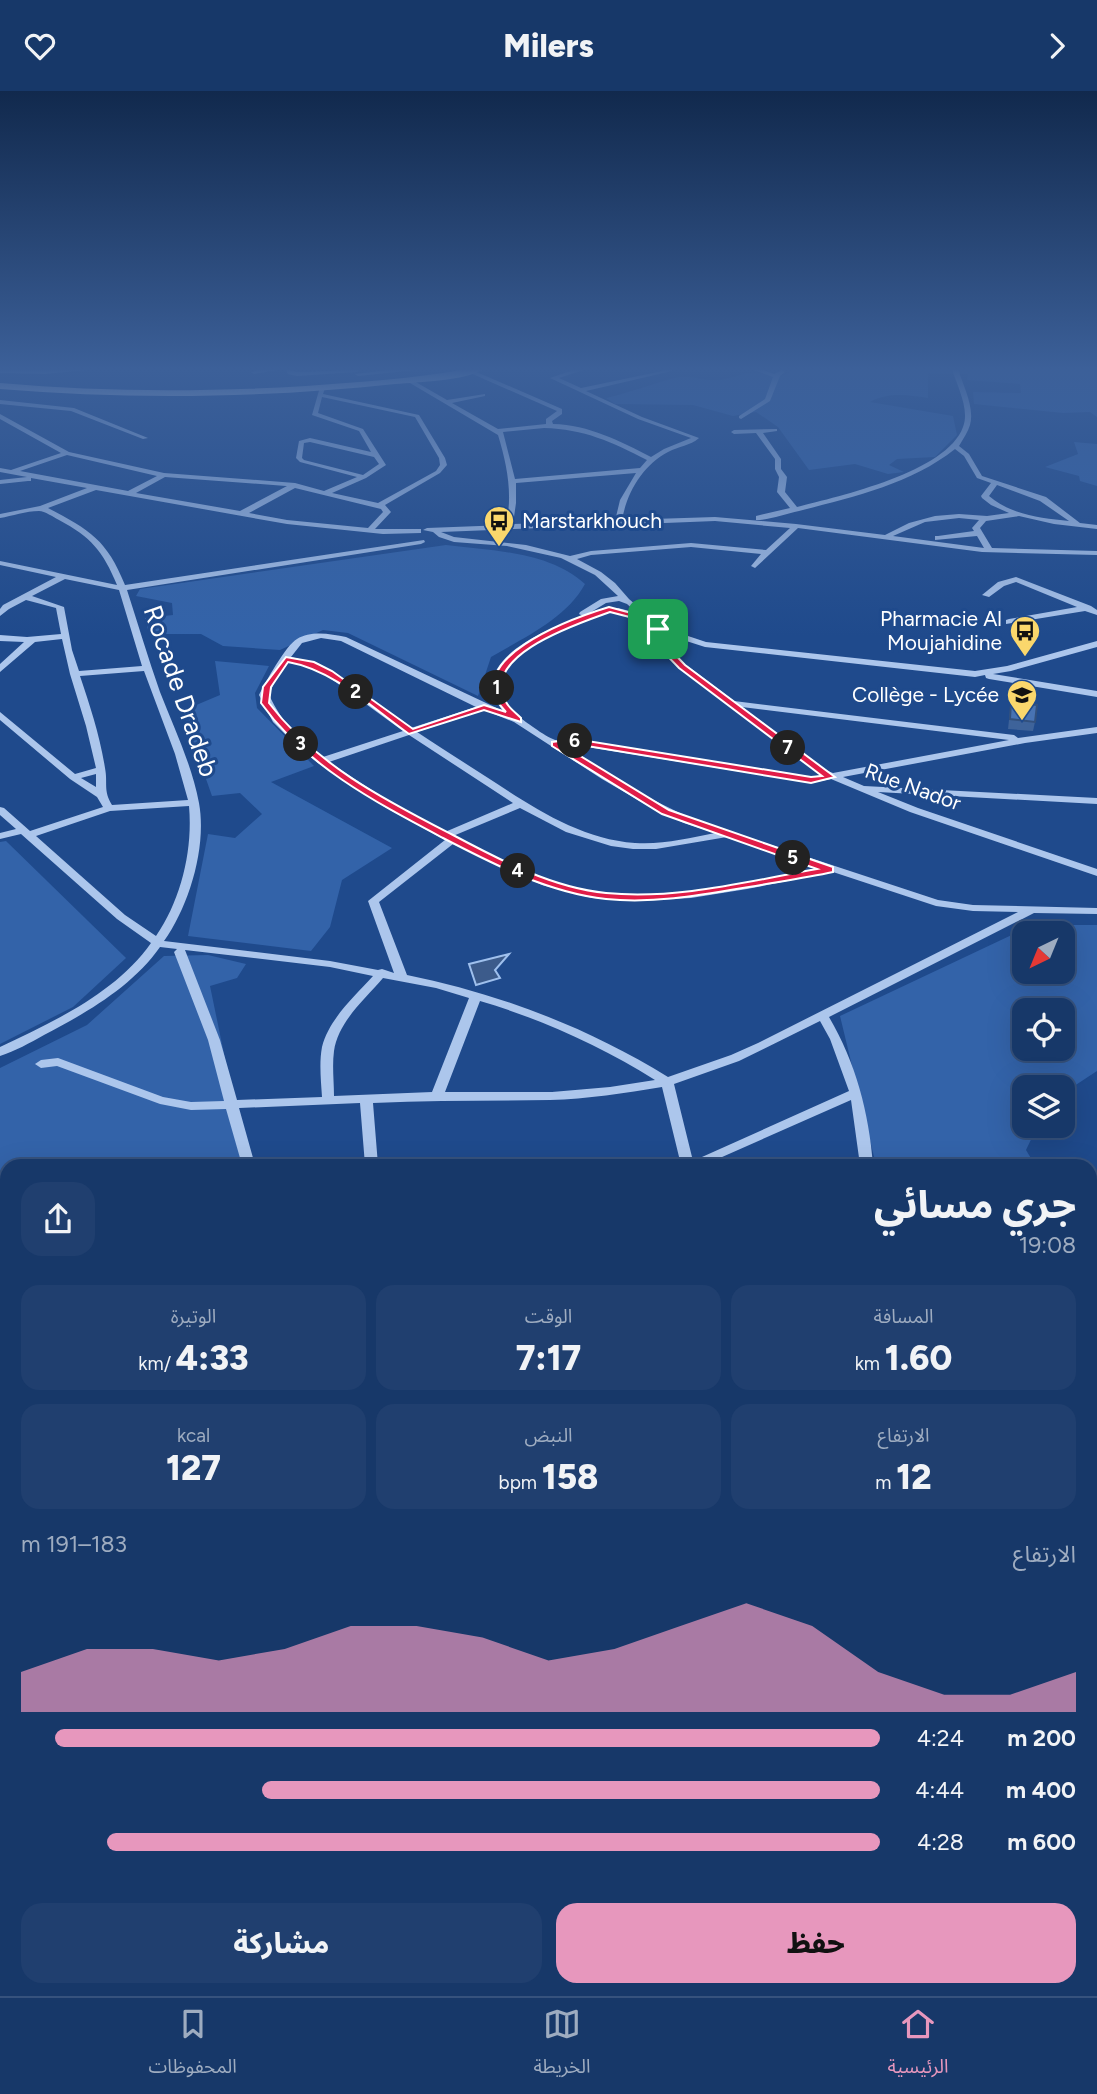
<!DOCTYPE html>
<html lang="ar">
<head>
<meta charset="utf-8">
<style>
  body { margin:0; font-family:Figtree,"Noto Sans Arabic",sans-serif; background:#203f6f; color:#f1f3f6; direction:rtl; height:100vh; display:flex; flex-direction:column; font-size:26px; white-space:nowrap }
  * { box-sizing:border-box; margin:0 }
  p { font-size:23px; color:#9eacc0 }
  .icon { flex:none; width:38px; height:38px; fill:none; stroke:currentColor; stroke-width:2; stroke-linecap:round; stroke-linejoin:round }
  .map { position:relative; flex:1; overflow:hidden; direction:ltr }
  .side { position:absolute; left:0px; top:1068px; width:1097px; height:838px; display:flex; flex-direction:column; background:#173869; border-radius:21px 21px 0 0; box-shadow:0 7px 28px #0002,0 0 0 2px #36527d; direction:rtl }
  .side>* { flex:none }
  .needle { width:46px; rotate:223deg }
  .controls { position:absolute; left:1012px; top:830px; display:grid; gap:14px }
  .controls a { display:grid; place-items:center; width:63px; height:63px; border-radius:14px; background:#173869; box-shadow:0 7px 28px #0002,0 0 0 2px #36527d; font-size:35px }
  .pin { position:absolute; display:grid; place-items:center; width:60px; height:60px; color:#fff; margin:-30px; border-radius:14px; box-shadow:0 4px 10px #0006 }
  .km { position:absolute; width:35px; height:35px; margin:-18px; border-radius:50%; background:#222; color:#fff; font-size:19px; line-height:35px; text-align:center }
  .round { display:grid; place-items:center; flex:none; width:74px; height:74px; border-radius:21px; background:#203f6f }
  .headline { display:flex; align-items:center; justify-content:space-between; height:119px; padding:0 21px }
  h1 { font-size:38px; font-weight:800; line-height:52px }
  .figures { display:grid; grid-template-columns:repeat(3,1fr); gap:10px; height:119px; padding:7px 21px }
  .figures div { display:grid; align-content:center; border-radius:18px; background:#203f6f; text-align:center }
  .figures b { font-size:35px; font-weight:800 }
  .figures small { font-size:19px; font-weight:400 }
  .figures p { font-size:19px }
  .chart { height:196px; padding:14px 21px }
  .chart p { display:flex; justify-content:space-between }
  .chart svg { width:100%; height:126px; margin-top:7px; fill:#e797bd; opacity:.7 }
  .cta { display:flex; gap:14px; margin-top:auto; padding:14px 21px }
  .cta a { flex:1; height:80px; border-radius:21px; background:#e797bd; color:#111; font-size:28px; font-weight:800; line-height:80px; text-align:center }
  .cta a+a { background:#203f6f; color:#f1f3f6 }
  ul { padding:0 21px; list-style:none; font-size:23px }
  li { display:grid; grid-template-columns:112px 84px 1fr; align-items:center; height:52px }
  li i { height:18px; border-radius:9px; background:#e797bd }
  header { display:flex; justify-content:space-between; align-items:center; height:91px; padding:0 21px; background:#173869; font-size:32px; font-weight:800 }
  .menu { display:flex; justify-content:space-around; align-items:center; height:98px; border-top:2px solid #36527d; background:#173869; font-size:19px; color:#9eacc0 }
  .menu a { display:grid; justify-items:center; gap:4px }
  .menu .selected { color:#e797bd }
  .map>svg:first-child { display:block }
</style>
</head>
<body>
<header><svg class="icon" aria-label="forward" viewBox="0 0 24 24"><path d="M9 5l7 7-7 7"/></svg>Milers<svg class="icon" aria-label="heart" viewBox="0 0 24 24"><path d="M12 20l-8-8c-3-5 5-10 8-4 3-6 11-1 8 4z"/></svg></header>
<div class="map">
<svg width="1097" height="1905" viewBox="0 0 1097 1905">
  <rect width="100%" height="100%" fill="#1f4a8c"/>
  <!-- green -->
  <g fill="#3363a9" fill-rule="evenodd">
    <path d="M789 278H1097V326L1090 321 1063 322 974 313 973 301 1021 302 1020 293 967 289 968 283 928 282V307C907 304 889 301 870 311L953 325 957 344 935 366 897 368 889 374 904 381 888 383 855 373 809 379 778 336 756 321 733 325 693 314 615 313 606 307C629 302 651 293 674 287 690 283 702 290 717 289 728 289 739 283 750 282 766 279 773 293 791 280Z"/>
    <path d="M1074 351 1097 353V395L1080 390 1079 385 1045 376 1078 363Z"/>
    <path d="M446 454C493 460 548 460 585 493 566 528 523 547 491 566L478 605 348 542 323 539 280 559 223 555 201 543H149L145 527 173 524 172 512 136 505 140 498Z"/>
    <path d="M215 570 269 575 255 602 257 617 314 675 271 691 392 757 342 789 330 836 311 860 188 845 208 743 235 747 262 723 240 702 212 705 182 620 220 604Z"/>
    <path d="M6 750 126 867 73 916 0 953V751Z"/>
    <path d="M1033 834H1097V980L1062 1003V996H1024V1034H1038L1026 1059 1035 1074H876L840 925ZM1024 842H1062V880H1024ZM1024 919H1062V957H1024Z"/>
    <path d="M208 864 246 873 237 887 210 895 247 1074H7V1380H0V977L87 934 164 865Z"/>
    <path d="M1090 1251 1097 1264V1407L1090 1406Z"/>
  </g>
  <!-- water -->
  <path fill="#3c5b8b" stroke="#9fc0ed" stroke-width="2" d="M509 863 495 879 500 887 476 894 469 873Z"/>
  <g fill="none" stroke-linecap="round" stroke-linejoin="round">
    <!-- minor -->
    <g fill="#acc6ec" fill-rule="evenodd">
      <path d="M0 278H96L45 283 0 282Z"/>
      <path d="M263 278H282L254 283 251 281Z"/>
      <path d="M285 278 297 281 360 279 357 281 297 285 288 283Z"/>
      <path d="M397 278H425L358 285 355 283Z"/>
      <path d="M576 278H586L559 287 581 297 672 278V280L586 300 642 326 699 347C690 355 679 355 668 361 643 374 627 401 622 429L715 426 796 433 885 444 909 432 935 425 959 423 987 425 1009 422 991 414 982 407 981 405 991 392 977 387 964 365 955 358C911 393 853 406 799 420 785 423 770 429 756 429V425L790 417 777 401 779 386 775 378V368L756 342 734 343 731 341 734 339 777 338V340L763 342 781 368V378L787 386 785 401 797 416C840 405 947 381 963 336 970 318 957 295 952 278H958C963 294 975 317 970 334 968 341 963 348 959 355L969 363 982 385 1046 406 1080 432 1097 434V438L1054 433 1019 425 986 430 980 437 992 457 1097 460V464L982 461 798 437 755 477 751 475 761 463 691 456 591 464 577 468 601 481 615 492 629 508 661 536 706 551 975 580 1007 575 1097 550V556L1011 580 993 583 1097 600V606L989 588 986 587 985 584 975 586 705 556 655 540 650 535 685 573 734 610 1014 644 1018 647 1097 636V642L1025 652 843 686 864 695 1097 707V713L878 701 918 717 1097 778V785L910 721 831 688 811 692 575 654 564 655 641 703 692 728 938 809 973 814 1097 817V823L1034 822 829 926C856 972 869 1022 873 1074H860L851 1009 704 1074H681L662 996C625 1002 587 1008 550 1009 491 1010 432 1009 373 1012L378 1074H365L360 1012 239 1017 255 1074H242L226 1018 191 1019 160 1013 57 975 41 977 35 973 41 969 58 967 163 1006 191 1011 224 1010 208 949 174 861 177 858 160 856C132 896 86 922 44 944 30 952 15 960 0 965V956C53 931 116 902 151 852L117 828 21 743 0 748V742L16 738 0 724V716L4 717 30 740 103 716 97 706 70 688 0 629V621L75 683 96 677 86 635 70 583 62 548 35 551 0 581V573L24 551 0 550V544L27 546 61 543 56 517 26 509 9 518 0 525V518L3 514 56 486 0 474V470L117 494C103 460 91 446 59 429 53 426 45 420 39 420 26 420 12 425 0 427V423L40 415 87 397 31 387V390H28L0 393V389L27 386 0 381V377L11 379 61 362 0 328V323L69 361 164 382 295 392 324 400 357 386 300 371 296 367 299 350 310 347 371 361 359 340 312 324 320 296 325 297 323 303 419 324 445 367 447 374 440 382 385 414 391 421 375 438H421V442L383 443 287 433 96 399 48 417C90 439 107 449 125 494L424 449 425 451 421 453 127 499C138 533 148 567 160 601 174 637 192 674 199 712 207 756 189 815 164 850L330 870 378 879 382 878 394 882 368 810 445 749 383 715 318 672 300 658 273 631 259 604C265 592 286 554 297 548 311 539 331 543 346 546L503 620C463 570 548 538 583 525L579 523 580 521 601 508 618 505 595 484 561 467 507 455 454 451 439 446 433 441 423 439 427 437 506 434C513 403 507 374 498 344L410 292V290H414L447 309 485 303V305L452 312 498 338 546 333V328L557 320 468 281V279H472L562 318V323L552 330 553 333C589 334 620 350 651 366L664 358 691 347 638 328 550 287ZM322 306 415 326 439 367 440 374 436 380 378 412 332 402 366 387 386 374 363 338 318 322ZM544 337C584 338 612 351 647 369L640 377 515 388 503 341ZM310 351 374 366 379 373 363 384 304 369 302 367 304 352ZM67 364 157 385 128 400 20 380ZM636 382 620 409 615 430 513 433 516 412V392ZM165 386 286 395H287L240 420 136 402ZM997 394 1040 410 1069 430C1041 427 1011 424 989 405ZM295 397 381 418 383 421 368 437 287 429 249 422ZM959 427 979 429 972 437 974 440 938 445H935V449L977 445 984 457 893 445 925 431ZM715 430 790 437 766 459 691 452 591 460 570 465 526 454 454 446 441 441ZM65 488 119 499 142 575 79 580 72 559 64 516 32 505ZM619 510 627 513 637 522 618 517 614 519 615 521 644 529 640 532 646 543 679 577 821 684 811 686 575 648C570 649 564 650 559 650 550 649 530 634 522 628 508 617 497 604 503 586 516 547 578 534 612 520L613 518 609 516 588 523 606 512ZM321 547 341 550 476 616 411 637 332 580 319 573 291 566 302 552ZM288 571 313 577 326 584 403 640 323 666C297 647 283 633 269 604L277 585ZM144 580 175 663 188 709 112 714C103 699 108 693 105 677 100 645 90 615 80 585ZM742 616 1009 649 833 682 825 679ZM484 619 514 631 602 688 650 716 684 732 715 742C689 747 662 754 635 752 579 748 531 715 485 685 462 670 439 656 417 641ZM409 644 513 712 445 741 390 711 329 671ZM96 683V696L81 687ZM189 715C193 759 181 809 156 845L125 824 36 745 110 720ZM520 717 566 741 611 755 633 758H656L727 746 821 777C741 793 652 817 571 796 530 786 491 764 453 745ZM453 753 542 794 592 807 636 810 691 807 747 798 833 781 936 815 973 820 1018 821 758 952 731 964 668 986C587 936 500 903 407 884L379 811ZM185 859 330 876 373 885C354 906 329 928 322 956 319 972 321 990 322 1006L237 1009 220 949ZM383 887 436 897 469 907 432 1001 334 1005C334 990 332 975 334 960 338 931 365 908 383 887ZM480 910C541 928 601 955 655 989L610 996 552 1001H445ZM820 930 830 948 849 1000 693 1070 674 993 739 970Z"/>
      <path d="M751 278H760L774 283 782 279 785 281 780 285 770 310 741 328 739 327V325L765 308 773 286Z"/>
      <path d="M0 309 74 317 148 347 143 348 71 320 0 313Z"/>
      <path d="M1016 486 1091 515 1097 519V524L1085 520 1006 533V529L1009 528 1077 516 1016 491 1004 495 989 506 982 504 998 491Z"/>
      <path d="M1097 1547V1563L1090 1566V1550Z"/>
      <path d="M7 1817V1837L0 1840V1820Z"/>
      <path d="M192 1899H259L257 1905H194Z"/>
      <path d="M436 1899H459L461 1905H438Z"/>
    </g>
    <!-- major -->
    <g fill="#f1f6ff" fill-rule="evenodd">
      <path d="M466 278H484C464 290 419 291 395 293 264 307 131 309 0 298V292C102 301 203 301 306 295 359 291 413 288 466 278Z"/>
      <path d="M7 1389V1407L0 1408V1390Z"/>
      <path d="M1090 1420 1097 1421V1439L1090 1438Z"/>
    </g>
  </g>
  <!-- wall -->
  <path fill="#3e639a" d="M1011 611 1035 631 1033 640 1008 638Z"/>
  <!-- building -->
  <path fill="#4873b3" stroke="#32507d" stroke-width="2" d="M1011 611 1037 614 1035 631 1010 628Z"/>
  <!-- sky -->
  <linearGradient id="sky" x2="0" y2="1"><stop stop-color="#11294d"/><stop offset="0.51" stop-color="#3c6099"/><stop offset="1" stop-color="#3c6099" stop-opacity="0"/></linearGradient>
  <rect width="1097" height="545" fill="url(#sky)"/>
  <!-- route -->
  <path fill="#e11d48" stroke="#fff" stroke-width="2" fill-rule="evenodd" d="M609 516 646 526 660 536 675 543V546L663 551 685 574 835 686 811 692 575 653 564 655 669 719 833 776V781C805 787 777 791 749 796 702 804 654 813 606 808 549 802 493 773 443 747 375 711 306 675 261 612L263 596 286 566 314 571 332 580 413 638 484 614 506 621C455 569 573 527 609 516ZM610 521 641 529 666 544 654 551 679 577 822 685 811 686 575 648 552 651V655L662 723 817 778C749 790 677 809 606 802 553 797 500 769 453 744 385 709 316 674 269 612L271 596 288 571C334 579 372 617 409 643L484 619 521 631V627C516 622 509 617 506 611 479 564 580 532 610 521Z"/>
  <!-- icons -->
  <defs>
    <g id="bus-pin" transform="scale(1.575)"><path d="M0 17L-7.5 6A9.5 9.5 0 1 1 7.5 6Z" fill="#fad76c" stroke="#1f4a8c"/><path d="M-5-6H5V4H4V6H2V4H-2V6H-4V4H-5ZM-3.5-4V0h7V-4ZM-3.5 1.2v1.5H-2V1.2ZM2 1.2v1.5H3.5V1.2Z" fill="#111"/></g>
    <g id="school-pin" transform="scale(1.575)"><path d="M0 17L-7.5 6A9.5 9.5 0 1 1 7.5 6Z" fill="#fad76c" stroke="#1f4a8c"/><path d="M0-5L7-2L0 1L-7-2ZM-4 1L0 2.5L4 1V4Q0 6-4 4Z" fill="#111"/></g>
  </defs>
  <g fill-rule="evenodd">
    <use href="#bus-pin" x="499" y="430"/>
    <use href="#bus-pin" x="1025" y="540"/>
    <use href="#school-pin" x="1022" y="604"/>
  </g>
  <g text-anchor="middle" stroke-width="6" stroke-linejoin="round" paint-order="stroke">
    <!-- far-poi labels -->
    <g font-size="21" fill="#fff" stroke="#1f4a8c" text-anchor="end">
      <text x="522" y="437" text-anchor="start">Marstarkhouch</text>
      <text x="1002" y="535">Pharmacie Al<tspan x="1002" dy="24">Moujahidine</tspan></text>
      <text x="999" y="611">Collège - Lycée</text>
    </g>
    <!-- far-street labels -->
    <g font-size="21" fill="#fff" stroke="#1f4a8c">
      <text transform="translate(913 696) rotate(20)" y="7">Rue Nador</text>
    </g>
    <!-- street labels -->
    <g font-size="26" fill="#fff" stroke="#1f4a8c">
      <text transform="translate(181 600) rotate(71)" y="9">Rocade Dradeb</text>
    </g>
  </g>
</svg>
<div class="controls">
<a><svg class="needle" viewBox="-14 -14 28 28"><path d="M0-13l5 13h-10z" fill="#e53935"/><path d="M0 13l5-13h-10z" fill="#9eacc0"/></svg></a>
<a><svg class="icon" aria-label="locate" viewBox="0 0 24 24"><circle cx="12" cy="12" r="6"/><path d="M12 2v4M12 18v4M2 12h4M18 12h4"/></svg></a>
<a><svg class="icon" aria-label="layers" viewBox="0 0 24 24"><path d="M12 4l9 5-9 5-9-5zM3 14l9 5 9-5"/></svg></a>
</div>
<div class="pin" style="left:658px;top:538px;background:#1e9e55"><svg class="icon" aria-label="arrive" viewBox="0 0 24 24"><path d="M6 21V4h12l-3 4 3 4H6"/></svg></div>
<b class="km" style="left:497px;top:597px">1</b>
<b class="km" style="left:356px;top:601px">2</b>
<b class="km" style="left:301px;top:653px">3</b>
<b class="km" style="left:518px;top:780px">4</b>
<b class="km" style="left:793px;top:767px">5</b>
<b class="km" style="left:575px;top:650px">6</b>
<b class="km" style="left:788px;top:657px">7</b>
<section class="side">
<div class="headline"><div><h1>جري مسائي</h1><p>19:08</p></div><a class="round"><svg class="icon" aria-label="share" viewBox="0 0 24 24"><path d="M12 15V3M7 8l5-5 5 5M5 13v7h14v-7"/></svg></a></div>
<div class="figures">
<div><p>المسافة</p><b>1.60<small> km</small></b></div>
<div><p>الوقت</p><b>7:17</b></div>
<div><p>الوتيرة</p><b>4:33<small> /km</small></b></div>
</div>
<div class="figures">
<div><p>الارتفاع</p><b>12<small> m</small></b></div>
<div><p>النبض</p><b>158<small> bpm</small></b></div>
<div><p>kcal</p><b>127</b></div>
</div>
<div class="chart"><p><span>الارتفاع</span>183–191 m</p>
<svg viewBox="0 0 160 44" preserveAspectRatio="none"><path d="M0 44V30L10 22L20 22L30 26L40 22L50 14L60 14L70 18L80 26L90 22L100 14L110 6L120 14L130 30L140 38L150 38L160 30V44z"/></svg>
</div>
<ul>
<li><b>200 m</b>4:24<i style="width:96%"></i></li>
<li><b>400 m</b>4:44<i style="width:72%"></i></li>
<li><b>600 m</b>4:28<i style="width:90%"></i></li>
</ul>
<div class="cta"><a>حفظ</a><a>مشاركة</a></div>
</section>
</div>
<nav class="menu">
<a class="selected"><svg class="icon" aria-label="home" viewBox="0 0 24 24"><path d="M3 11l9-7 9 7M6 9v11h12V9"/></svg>الرئيسية</a>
<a><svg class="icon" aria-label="map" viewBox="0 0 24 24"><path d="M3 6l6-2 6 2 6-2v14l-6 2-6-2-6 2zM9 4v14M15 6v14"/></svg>الخريطة</a>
<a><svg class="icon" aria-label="saved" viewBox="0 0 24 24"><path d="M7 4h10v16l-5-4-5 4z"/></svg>المحفوظات</a>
</nav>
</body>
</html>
